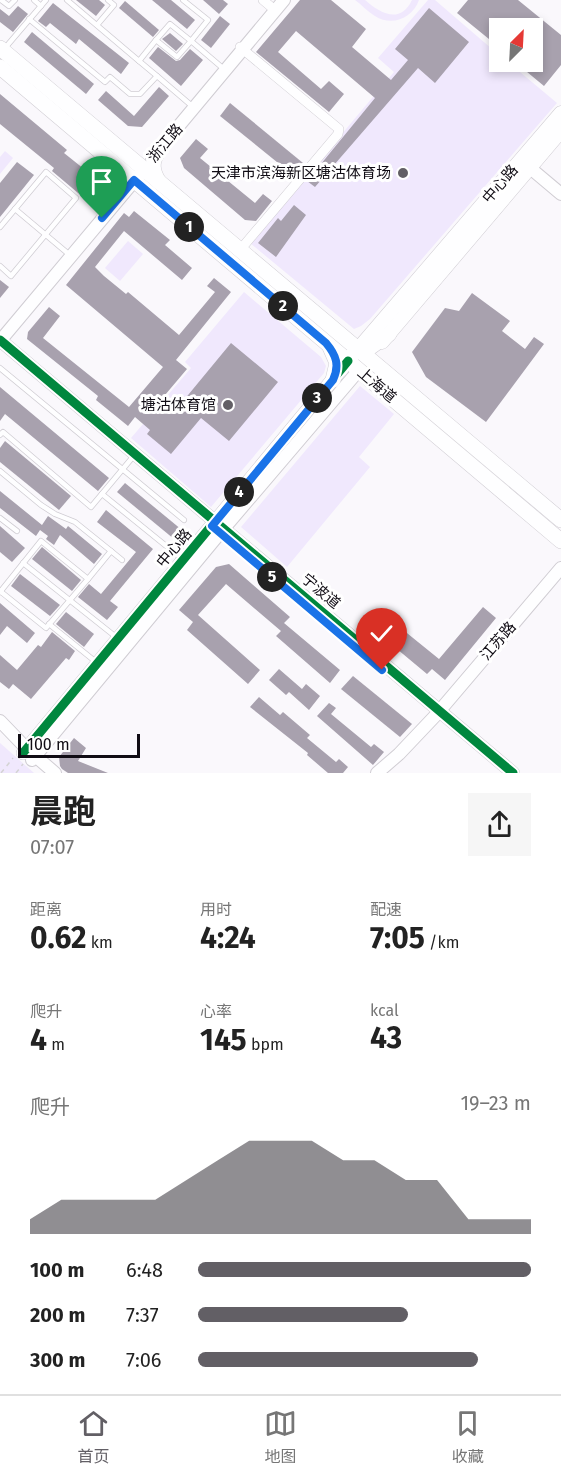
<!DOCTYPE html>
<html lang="zh">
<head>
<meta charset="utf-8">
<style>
  body { margin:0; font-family:"Fira Sans","Noto Sans SC",sans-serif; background:#f6f6f6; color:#222; height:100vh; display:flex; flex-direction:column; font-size:22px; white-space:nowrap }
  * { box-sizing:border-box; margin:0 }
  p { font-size:20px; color:#767676 }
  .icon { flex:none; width:33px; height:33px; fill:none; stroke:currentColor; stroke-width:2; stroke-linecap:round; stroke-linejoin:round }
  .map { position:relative; height:773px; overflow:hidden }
  .panel { display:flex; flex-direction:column; background:#fff; flex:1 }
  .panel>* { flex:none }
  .needle { width:39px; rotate:24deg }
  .controls { position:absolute; left:489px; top:18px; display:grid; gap:12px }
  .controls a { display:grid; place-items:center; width:54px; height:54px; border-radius:0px; background:#fff; box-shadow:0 3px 9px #0003; font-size:30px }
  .scale { position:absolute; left:18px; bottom:15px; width:122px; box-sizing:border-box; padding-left:6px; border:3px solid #100c14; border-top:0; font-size:16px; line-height:21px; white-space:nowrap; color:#100c14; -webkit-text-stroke:4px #fff; paint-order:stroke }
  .pin { position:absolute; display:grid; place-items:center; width:51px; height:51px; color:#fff; margin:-62px -26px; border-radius:50% 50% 50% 0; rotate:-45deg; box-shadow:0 0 6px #0007 }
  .pin .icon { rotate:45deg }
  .km { position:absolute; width:30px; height:30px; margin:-15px; border-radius:50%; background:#222; color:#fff; font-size:16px; line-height:30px; text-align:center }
  .round { display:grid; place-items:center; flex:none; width:63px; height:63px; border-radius:0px; background:#f6f6f6 }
  .head { display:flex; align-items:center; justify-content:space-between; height:102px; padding:0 30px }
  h1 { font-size:33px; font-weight:700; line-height:45px }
  .stats { display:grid; grid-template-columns:repeat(3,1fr); gap:9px; height:102px; padding:6px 30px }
  .stats div { display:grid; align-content:center }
  .stats b { font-size:30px; font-weight:700 }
  .stats small { font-size:16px; font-weight:400 }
  .stats p { font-size:16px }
  .chart { height:168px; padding:12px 30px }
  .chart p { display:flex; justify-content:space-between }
  .chart svg { width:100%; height:108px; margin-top:6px; fill:#625f65; opacity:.7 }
  ul { padding:0 30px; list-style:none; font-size:20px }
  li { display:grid; grid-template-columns:96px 72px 1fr; align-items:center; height:45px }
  li i { height:15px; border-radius:8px; background:#625f65 }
  .dock { display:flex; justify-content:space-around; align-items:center; height:84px; border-top:2px solid #e0e0e0; background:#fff; font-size:16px; color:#767676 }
  .dock a { display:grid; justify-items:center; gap:3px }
  .dock .current { color:#625f65 }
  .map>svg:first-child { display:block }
</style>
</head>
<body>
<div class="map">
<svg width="561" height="773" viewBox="0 0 561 773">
  <rect width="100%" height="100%" fill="#faf8fc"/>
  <!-- green -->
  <g fill="#f0e8fd">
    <path d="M355 0H365C380 13 400 25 412 0H419C413 18 392 27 375 16 368 12 362 5 355 0Z"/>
    <path d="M428 0H435L499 55 500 62H508L557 103 370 319 361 326 354 329 250 243 394 72 378 58Z"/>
    <path d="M5 151 13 158 0 174V157Z"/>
    <path d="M128 241 143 254 120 281 105 268Z"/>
    <path d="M244 292 321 357 326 366 324 373 211 507 131 438 191 368 185 362Z"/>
    <path d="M360 386 394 414 359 457 370 467 287 567 241 527Z"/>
    <path d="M0 743 34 773H0Z"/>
  </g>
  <!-- building -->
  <g fill="#a8a1ae">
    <path d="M76 0H99L105 5 96 16Z"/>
    <path d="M152 0H171L195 20 187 29Z"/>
    <path d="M203 0H223L228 4 219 14Z"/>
    <path d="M300 0H331L366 29 352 47 391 80 408 60 395 49 429 8 469 42 435 83 418 68 315 187 307 181 375 98 296 31 278 52 321 89 329 81 344 94 329 112 256 52Z"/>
    <path d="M468 0H518L561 35V65L544 86 515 62H532V28H500V48L457 13Z"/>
    <path d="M125 1 159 30 153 37 119 8Z"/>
    <path d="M53 3 129 63 121 74 79 39 76 44 50 23 46 27 38 21Z"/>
    <path d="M18 6 28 14 13 32 0 22V9L9 16Z"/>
    <path d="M220 16 230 24 211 48 201 40Z"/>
    <path d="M32 32 94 84 86 94 24 42Z"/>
    <path d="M170 33 183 44 176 51 162 39Z"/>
    <path d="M158 47 176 61 180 60 190 49 203 60 181 86 149 58Z"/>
    <path d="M159 87 169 96 142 127 128 126 98 100 106 91 134 116Z"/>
    <path d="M0 94 67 150 64 153 99 181 84 198 52 171 54 168 0 124Z"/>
    <path d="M230 103 303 163 293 175 220 116Z"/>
    <path d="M196 139 208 149 200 158 255 203 263 194 272 201 256 221 245 220 184 168 180 158Z"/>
    <path d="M17 162 34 175 0 217V183Z"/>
    <path d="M294 205 306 215 276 257 258 243 278 218 281 221Z"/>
    <path d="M134 211 170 240 165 245 192 268 182 280 124 231 95 267 104 276 126 294 128 292 179 335 215 292 207 286 214 278 231 292 176 360 187 369 165 395 179 406 231 343 278 382 229 441 201 418 171 454 147 434 150 430 135 417 128 426 96 400 98 396 27 339 28 332 49 307 60 316 43 338 129 407 163 367 66 285 124 213 129 217Z"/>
    <path d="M0 280 9 287 0 298Z"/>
    <path d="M472 293 510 321 502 331 525 349 534 337 544 344 486 422 426 377 412 352 445 308 459 311Z"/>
    <path d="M0 387 109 478 98 491 5 414 0 421Z"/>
    <path d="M5 441 71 496 59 510 0 462V448Z"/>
    <path d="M125 483 182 530 174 539 117 492Z"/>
    <path d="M0 491 42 525 48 516 66 529 68 526 102 554 94 564 60 535 54 545 46 539 48 536 40 530 36 536 0 508Z"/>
    <path d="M106 510 153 549 110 601 118 607 107 620 78 597 89 584 101 594 136 552 97 522Z"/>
    <path d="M0 526 25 548 12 562 0 552Z"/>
    <path d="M42 547 81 580 72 591 32 559Z"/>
    <path d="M229 564 290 617 284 623 340 670 330 683 276 636 281 631 226 584 198 615 260 670 248 684 187 630 193 622 179 610 216 567Z"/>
    <path d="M20 574 60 605 50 616 11 586Z"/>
    <path d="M0 603 35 633 27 643 7 626 0 635Z"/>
    <path d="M483 607 496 618 445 680 432 669 427 674 385 639 397 625 439 659Z"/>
    <path d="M66 612 94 634 84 647 56 624Z"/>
    <path d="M52 632 75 651 69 660 66 658 31 699 13 684 9 689 0 682V655L17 670 38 645 41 647Z"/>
    <path d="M279 669 302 689 306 684 320 696 309 710 289 692 286 695 269 680Z"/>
    <path d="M353 676 412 724 400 737 341 689Z"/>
    <path d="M259 697 280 715 283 712 310 735 307 738 336 762 339 759 348 767 343 773H328L307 755 308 753 250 707Z"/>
    <path d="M329 703 336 708 331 714 371 747 374 744 384 752 373 765 317 716Z"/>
    <path d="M74 738 86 748 78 761 108 773H68L62 769 60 766 59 757Z"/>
  </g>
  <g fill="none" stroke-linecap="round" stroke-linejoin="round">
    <!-- service casing -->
    <g stroke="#d0cdd3" stroke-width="6">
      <g id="service">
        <path d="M1 0 9 6 15 0"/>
        <path d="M34 0 41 6"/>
        <path d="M67 0 139 61"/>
        <path d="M29 19 105 82 110 77 130 94H140L157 76 192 106"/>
        <path d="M97 25 114 5 108 0"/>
        <path d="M156 40 170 24 191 41 208 20 183 0"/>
        <path d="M5 48 46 0"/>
        <path d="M157 76 139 61 156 40 177 57 191 41 225 70"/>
        <path d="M15 209 71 256"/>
        <path d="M0 227 46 172 76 198 11 276 0 266"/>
        <path d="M0 368 184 520"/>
        <path d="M0 435 3 432 91 507 132 458"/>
        <path d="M0 471 41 505 55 514 75 522 111 551"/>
        <path d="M102 494 181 558"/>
        <path d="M0 518 17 531"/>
        <path d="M23 563 116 637"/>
        <path d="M0 591 46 628 88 579"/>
        <path d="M0 592 41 541 88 579 111 551 122 560"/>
        <path d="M49 624 96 662"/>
      </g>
    </g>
    <!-- minor casing -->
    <g stroke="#d0cdd3" stroke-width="10">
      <g id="minor">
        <path d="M263 0 276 11"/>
        <path d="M240 47 339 129 338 134 240 250"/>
      </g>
    </g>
    <!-- tertiary casing -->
    <g stroke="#d0cdd3" stroke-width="14">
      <g id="tertiary">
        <path d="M152 158 284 0"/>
        <path d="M523 162 561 194"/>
        <path d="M0 340 513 773"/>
        <path d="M0 341 140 174"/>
        <path d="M0 721 26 748 55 773"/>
        <path d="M23 753 338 373"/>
        <path d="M32 760 220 533 359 370"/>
        <path d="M377 773 399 754 436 715 561 568"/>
      </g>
    </g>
    <!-- secondary casing -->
    <g stroke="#d0cdd3" stroke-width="15">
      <g id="secondary">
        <path d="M382 342 561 131"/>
        <path d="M353 355 561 113"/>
      </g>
    </g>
    <!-- primary casing -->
    <g stroke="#d0cdd3" stroke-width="16">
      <g id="primary">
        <path d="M0 48 561 520"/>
        <path d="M0 67 561 541"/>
        <path d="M158 152C151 162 152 171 159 182"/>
        <path d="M330 347 337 363 333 380"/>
        <path d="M354 352 368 349 389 334"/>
      </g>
    </g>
    <!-- path -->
    <g stroke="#d4d3d4" stroke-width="1.5" stroke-dasharray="4.5 4.5" stroke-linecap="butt">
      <path d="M1 773 13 758"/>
      <path d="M16 773 23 764"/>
    </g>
    <!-- service -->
    <use href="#service" stroke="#fefeff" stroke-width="4.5"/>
    <!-- minor -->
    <use href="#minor" stroke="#fefeff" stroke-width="9"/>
    <!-- tertiary -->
    <use href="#tertiary" stroke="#fefeff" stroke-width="12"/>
    <!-- secondary -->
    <use href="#secondary" stroke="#fefeff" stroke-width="14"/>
    <!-- primary -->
    <use href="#primary" stroke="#fefeff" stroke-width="15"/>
    <!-- cycleway casing -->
    <g stroke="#fff" stroke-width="13">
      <g id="cycleway">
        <path d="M0 340 513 773"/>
        <path d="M23 753 348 361"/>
      </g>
    </g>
    <!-- cycleway -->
    <use href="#cycleway" stroke="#00873e" stroke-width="9"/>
  </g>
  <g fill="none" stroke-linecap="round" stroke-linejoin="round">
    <!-- route casing -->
    <g stroke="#fff" stroke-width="12">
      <path id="route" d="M102 218 134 180 326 343C336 355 340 365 333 380L212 526 382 670"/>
    </g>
    <!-- route -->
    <use href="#route" stroke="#1a73e8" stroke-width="8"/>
  </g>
  <!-- markers -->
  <g fill="#625f65" stroke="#fff" stroke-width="2">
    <circle cx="403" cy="173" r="6"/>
    <circle cx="228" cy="405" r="6"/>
  </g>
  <g text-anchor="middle" stroke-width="6" stroke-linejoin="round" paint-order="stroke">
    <!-- street labels -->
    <g font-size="15" fill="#100c14" stroke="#fff">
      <text transform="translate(165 143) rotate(-50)" y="5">浙江路</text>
      <text transform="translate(500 184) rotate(-49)" y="5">中心路</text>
      <text transform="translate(377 385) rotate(40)" y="5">上海道</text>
      <text transform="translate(174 548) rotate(-50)" y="5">中心路</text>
      <text transform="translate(321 591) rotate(40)" y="5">宁波道</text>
      <text transform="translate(498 641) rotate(-49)" y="5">江苏路</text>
    </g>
    <!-- poi labels -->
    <g font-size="15" fill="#100c14" stroke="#fff" text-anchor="end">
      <text x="391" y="178">天津市滨海新区塘沽体育场</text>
      <text x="216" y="410">塘沽体育馆</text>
    </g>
  </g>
</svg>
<div class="controls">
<a><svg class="needle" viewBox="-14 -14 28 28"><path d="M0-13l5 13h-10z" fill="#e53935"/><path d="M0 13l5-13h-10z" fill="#767676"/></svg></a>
</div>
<div class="scale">100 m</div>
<div class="pin" style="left:102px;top:218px;background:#1e9e55"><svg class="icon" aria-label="arrive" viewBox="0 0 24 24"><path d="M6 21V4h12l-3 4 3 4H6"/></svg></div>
<div class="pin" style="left:382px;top:670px;background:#d93025"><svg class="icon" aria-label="check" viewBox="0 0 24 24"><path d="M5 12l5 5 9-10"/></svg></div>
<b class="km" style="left:189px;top:227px">1</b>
<b class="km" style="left:283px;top:306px">2</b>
<b class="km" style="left:317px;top:398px">3</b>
<b class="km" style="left:239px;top:492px">4</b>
<b class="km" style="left:272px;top:577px">5</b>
</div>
<section class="panel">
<div class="head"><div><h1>晨跑</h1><p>07:07</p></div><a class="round"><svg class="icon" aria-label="share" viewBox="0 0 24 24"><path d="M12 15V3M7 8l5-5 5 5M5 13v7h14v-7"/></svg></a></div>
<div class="stats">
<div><p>距离</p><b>0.62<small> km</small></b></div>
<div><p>用时</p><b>4:24</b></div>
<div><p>配速</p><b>7:05<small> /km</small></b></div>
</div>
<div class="stats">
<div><p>爬升</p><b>4<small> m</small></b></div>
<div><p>心率</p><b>145<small> bpm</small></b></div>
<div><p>kcal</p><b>43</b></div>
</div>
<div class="chart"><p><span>爬升</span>19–23 m</p>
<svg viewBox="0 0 160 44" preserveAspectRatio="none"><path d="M0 44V38L10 30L20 30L30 30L40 30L50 22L60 14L70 6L80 6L90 6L100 14L110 14L120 22L130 22L140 38L150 38L160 38V44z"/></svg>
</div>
<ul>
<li><b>100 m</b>6:48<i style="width:100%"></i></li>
<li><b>200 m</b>7:37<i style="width:63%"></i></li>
<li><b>300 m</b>7:06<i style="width:84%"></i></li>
</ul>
</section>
<nav class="dock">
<a class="current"><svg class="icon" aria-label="home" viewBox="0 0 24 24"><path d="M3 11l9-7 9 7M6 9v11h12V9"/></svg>首页</a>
<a><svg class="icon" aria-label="map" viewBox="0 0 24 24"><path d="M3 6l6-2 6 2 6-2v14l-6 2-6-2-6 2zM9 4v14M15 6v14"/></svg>地图</a>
<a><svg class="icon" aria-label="saved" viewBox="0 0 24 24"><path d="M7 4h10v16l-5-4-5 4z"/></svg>收藏</a>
</nav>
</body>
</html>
